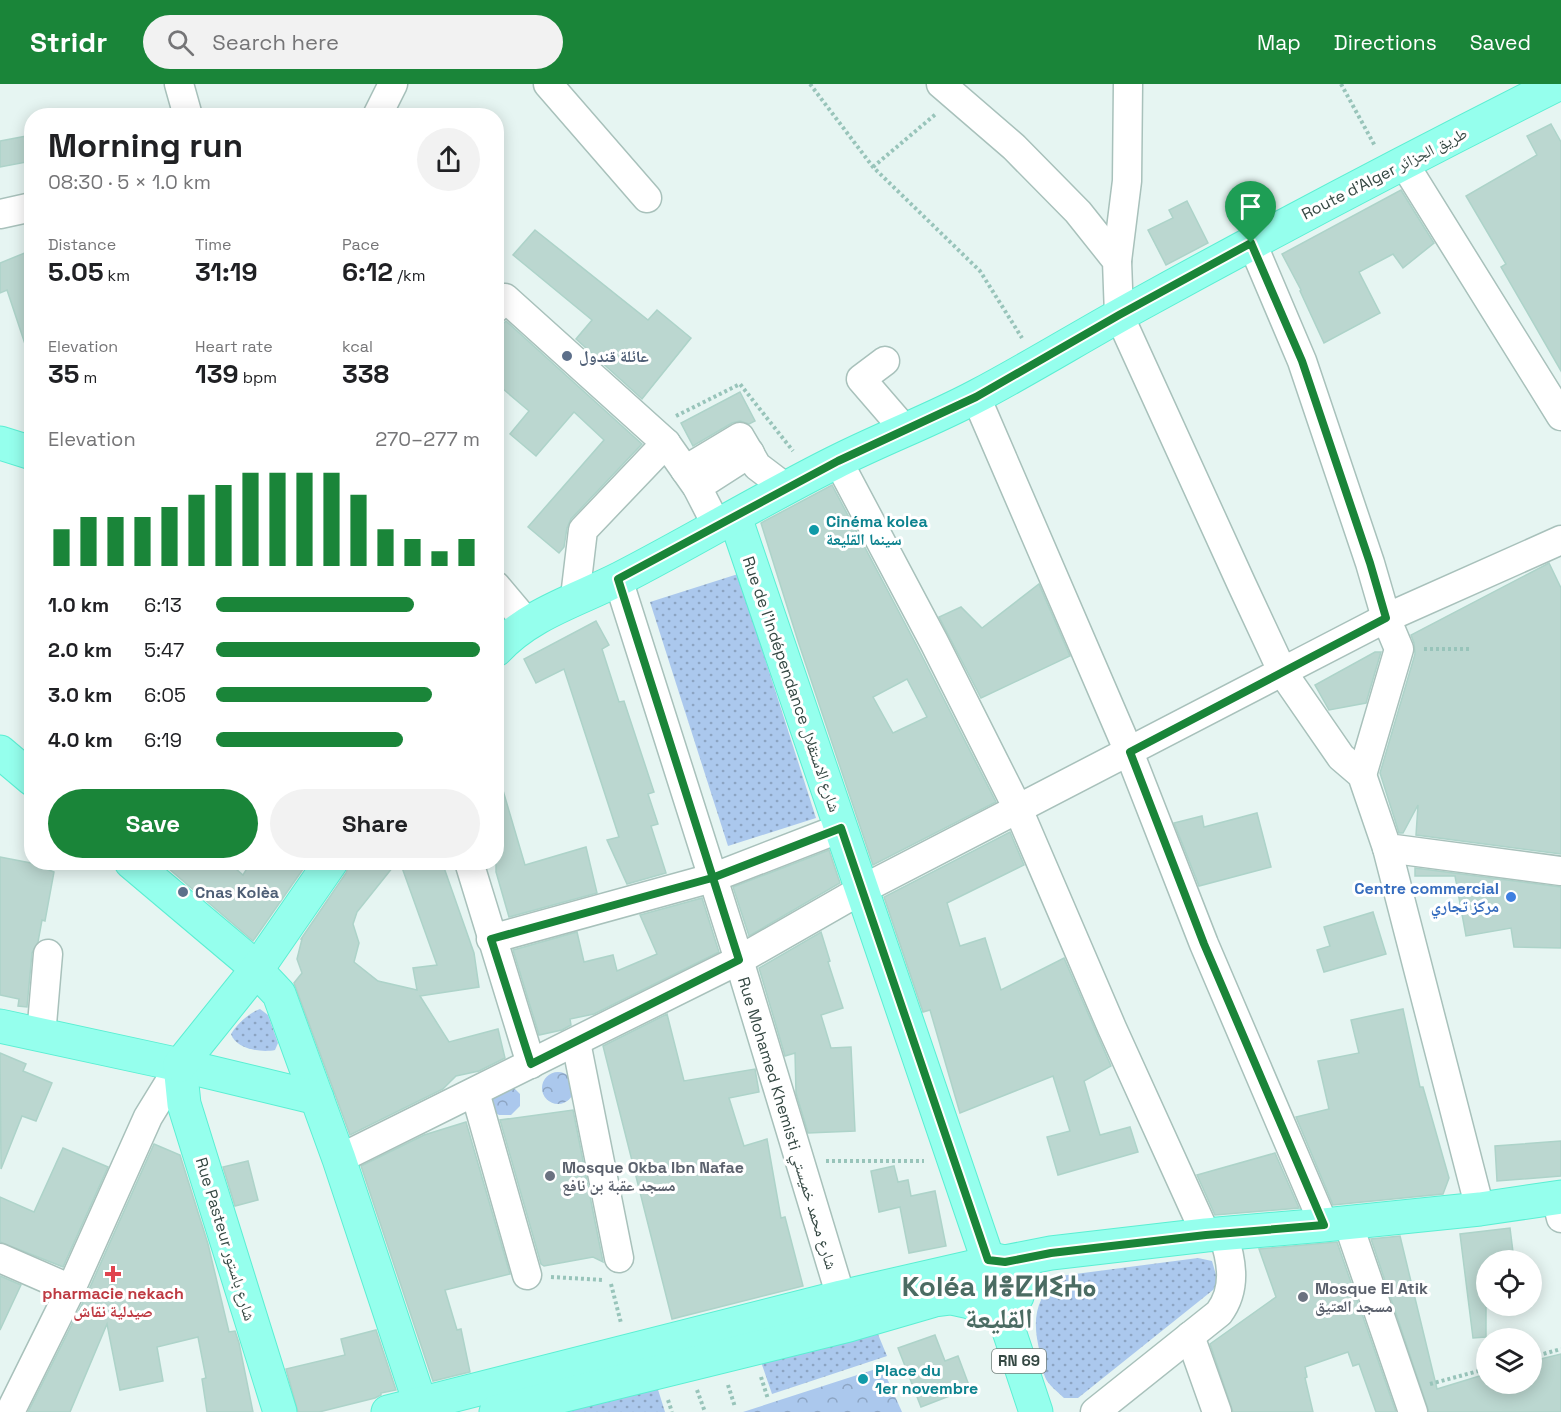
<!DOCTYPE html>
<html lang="en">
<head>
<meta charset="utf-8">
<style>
  body { margin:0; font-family:"Space Grotesk","Noto Naskh Arabic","Noto Sans Tifinagh",sans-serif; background:#f2f2f2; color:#202124; height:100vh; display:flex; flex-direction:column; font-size:22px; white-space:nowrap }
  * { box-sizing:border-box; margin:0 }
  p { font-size:20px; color:#757577 }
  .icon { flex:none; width:33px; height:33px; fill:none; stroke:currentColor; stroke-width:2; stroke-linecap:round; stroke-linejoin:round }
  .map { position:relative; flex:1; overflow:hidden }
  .panel { position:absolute; left:24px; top:24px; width:480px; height:762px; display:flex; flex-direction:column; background:#fff; border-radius:24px; box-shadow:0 3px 15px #0003 }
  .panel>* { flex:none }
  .buttons { position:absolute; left:1476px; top:1166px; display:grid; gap:12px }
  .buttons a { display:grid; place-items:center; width:66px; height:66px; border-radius:50%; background:#fff; box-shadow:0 3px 15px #0003; font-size:30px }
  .pin { position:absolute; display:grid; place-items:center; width:51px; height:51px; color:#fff; margin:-62px -26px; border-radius:50% 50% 50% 0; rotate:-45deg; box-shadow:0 0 6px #0007 }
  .pin .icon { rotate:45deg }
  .round { display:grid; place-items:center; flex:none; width:63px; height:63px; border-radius:32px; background:#f2f2f2 }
  .head { display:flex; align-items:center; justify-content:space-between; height:102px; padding:0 24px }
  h1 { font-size:33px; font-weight:700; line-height:45px }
  .figures { display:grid; grid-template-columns:repeat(3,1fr); gap:9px; height:102px; padding:6px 24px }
  .figures div { display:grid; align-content:center }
  .figures b { font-size:26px; font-weight:700 }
  .figures small { font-size:16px; font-weight:400 }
  .figures p { font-size:16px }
  .chart { height:168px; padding:12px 24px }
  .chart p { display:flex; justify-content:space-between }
  .chart svg { width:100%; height:108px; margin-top:6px; stroke:#1a8539; stroke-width:6 }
  .button { display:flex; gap:12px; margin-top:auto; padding:12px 24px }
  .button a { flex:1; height:69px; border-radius:36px; background:#1a8539; color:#fff; font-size:24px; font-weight:700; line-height:69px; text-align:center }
  .button a+a { background:#f2f2f2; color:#202124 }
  ul { padding:0 24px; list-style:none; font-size:20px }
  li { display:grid; grid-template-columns:96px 72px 1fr; align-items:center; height:45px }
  li i { height:15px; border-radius:8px; background:#1a8539 }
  header { display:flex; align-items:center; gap:36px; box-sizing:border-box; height:84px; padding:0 30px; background:#1a8539; color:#fff }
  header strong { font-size:28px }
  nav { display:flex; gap:33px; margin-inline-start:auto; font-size:21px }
  .search { width:420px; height:54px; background:#f2f2f2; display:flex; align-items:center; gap:15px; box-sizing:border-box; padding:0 21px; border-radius:33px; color:#757577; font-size:22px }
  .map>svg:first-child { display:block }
</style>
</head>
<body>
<header>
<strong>Stridr</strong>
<div class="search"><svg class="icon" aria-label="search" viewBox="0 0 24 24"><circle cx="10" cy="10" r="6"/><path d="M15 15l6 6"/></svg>Search here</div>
<nav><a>Map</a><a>Directions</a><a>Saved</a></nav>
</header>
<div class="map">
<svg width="1561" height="1328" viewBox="0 0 1561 1328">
  <defs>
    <pattern id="grass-dots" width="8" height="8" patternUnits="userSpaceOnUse" patternTransform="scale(1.5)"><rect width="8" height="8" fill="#abc8ed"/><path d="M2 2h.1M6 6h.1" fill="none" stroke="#8ca4c2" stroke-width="1.8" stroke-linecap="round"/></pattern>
    <pattern id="forest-crowns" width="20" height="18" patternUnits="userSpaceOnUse" patternTransform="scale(1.5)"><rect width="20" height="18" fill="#abc8ed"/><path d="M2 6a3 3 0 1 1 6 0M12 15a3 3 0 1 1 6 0" fill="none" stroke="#8ca4c2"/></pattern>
  </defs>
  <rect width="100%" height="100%" fill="#e6f5f2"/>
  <!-- grass -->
  <g fill="url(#grass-dots)">
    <path d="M738 490 816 734 728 762 650 518Z"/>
    <path d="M260 925 268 931 278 959 275 966C261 969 236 965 231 950 237 940 249 929 260 925Z"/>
    <path d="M1198 1174 1212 1177 1218 1198 1213 1206 1078 1314H1064C1058 1308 1048 1301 1045 1293 1042 1286 1041 1277 1040 1269 1032 1237 1034 1215 1060 1192Z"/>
    <path d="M875 1243 887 1272 772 1310 760 1275Z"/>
    <path d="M655 1296 665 1328H539Z"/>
  </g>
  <!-- forest -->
  <g fill="url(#forest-crowns)">
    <circle cx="558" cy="1004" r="16"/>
    <path d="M511 1001 520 1010V1022L511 1031H499L494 1028 490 1010Z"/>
    <path d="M882 1283 902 1328H743Z"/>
  </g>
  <!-- building -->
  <g fill="#bbd7d0" stroke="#add3c9" stroke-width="1.5" fill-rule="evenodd">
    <path d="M1551 40 1561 58V287L1501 183 1506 180 1466 112 1537 71 1527 52Z"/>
    <path d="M32 51V77L0 83V57Z"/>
    <path d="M1401 106 1434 159 1403 184 1393 170 1359 188 1380 229 1324 259 1300 207 1301 206 1282 170Z"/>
    <path d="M1187 117 1208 159 1166 181 1148 146 1173 134 1169 126Z"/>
    <path d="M535 146 648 236 657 226 691 254 642 315 576 255 592 236 513 171Z"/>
    <path d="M32 166V269H28L7 206 0 209V179Z"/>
    <path d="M506 237 642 360 571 435 567 444 564 463 559 469 528 443 604 356 574 328 536 372 510 350 529 327 496 299V246Z"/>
    <path d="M740 308 755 337 749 340 740 337 732 339 693 362 681 339Z"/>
    <path d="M832 401 919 566 996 718 873 781 798 557 761 439ZM907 595 927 633 893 649 873 613Z"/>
    <path d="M1549 479 1561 504V770L1416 751 1418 721 1403 749H1399L1380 689 1415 570 1414 559 1411 551Z"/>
    <path d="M1039 500 1070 572 981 614 939 533 961 523 982 544Z"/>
    <path d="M596 537 609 561 602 565 619 618 624 617 654 708 648 710 658 740 651 742 666 789 627 800 607 756 619 753 564 585 536 599 524 575Z"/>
    <path d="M1375 568H1381L1366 619 1329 626 1315 601Z"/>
    <path d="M502 703 525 781 586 763 597 809 509 833 496 788V704Z"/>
    <path d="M1257 729 1271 783 1199 802 1174 739 1202 732 1204 743Z"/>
    <path d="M1010 748 1024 781 947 819 960 862 985 854 1001 906 1064 874 1111 982 1084 997 1100 1051 1130 1043 1138 1068 1058 1091 1047 1053 1070 1047 1053 992 960 1029 930 926 923 928 884 813Z"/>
    <path d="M829 766 840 799 749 852 733 803Z"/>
    <path d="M0 773 31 779 54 788 45 837 42 836 38 858 32 869 27 923 18 922 19 915 0 911Z"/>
    <path d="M161 778H228L243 791 251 778H308L253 857Z"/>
    <path d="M350 778H397L357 828 353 840 359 859 354 878 378 897 417 906 413 884 437 881 400 778H442L474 869 479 903 420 912 449 958 498 945 505 974 479 987 456 992 443 1005 350 1051 294 899 302 889 297 875 302 855H301L346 789Z"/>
    <path d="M1415 784 1561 803V864L1514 863 1511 844 1466 852 1455 792H1415Z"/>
    <path d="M702 814 719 868 594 930 570 935 571 941 562 946 539 951 513 866 577 848 584 878 613 871 617 887 657 870 640 831Z"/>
    <path d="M1373 828 1386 870 1324 888 1317 866 1330 862 1324 843Z"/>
    <path d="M821 848 830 877 828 878 843 924 821 931 831 964 851 963 855 1047 808 1049 796 1009 795 969 785 972 759 884Z"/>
    <path d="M1403 925 1420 1003H1423L1449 1094 1443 1110 1333 1121 1296 1033 1329 1025 1318 977 1359 969 1351 936Z"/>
    <path d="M667 930 684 997 755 985 759 1008 729 1014 744 1062 767 1055 781 1134 785 1133 803 1202 672 1235 603 962Z"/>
    <path d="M0 969 26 980 23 987 52 999 36 1037 22 1032 1 1085Z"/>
    <path d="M573 1026 603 1178 593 1173 544 1182 541 1180 500 1036Z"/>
    <path d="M466 1038 510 1190 445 1206 457 1246 461 1245 470 1288 433 1297 361 1082 424 1051Z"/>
    <path d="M1561 1057V1092L1497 1097 1495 1062Z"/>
    <path d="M154 1060 180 1071 208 1160 229 1248 235 1247 239 1259 253 1328H207L202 1295 206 1294 198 1253 157 1263 163 1297 120 1306 107 1240 70 1328H28L86 1212Z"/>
    <path d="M63 1064 108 1083 63 1183 0 1158V1113L34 1128Z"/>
    <path d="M1275 1069 1299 1124 1215 1131 1197 1091Z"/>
    <path d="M248 1077 258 1116 235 1122 223 1083Z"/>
    <path d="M894 1082 898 1098 908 1096 911 1112 935 1107 946 1162 909 1169 900 1123 879 1128 871 1087Z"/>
    <path d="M1510 1144 1514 1176H1486V1253L1473 1254 1460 1150Z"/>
    <path d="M1400 1152 1437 1305 1486 1290V1299H1532V1277L1561 1270V1328H1429L1371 1155Z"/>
    <path d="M1337 1158 1396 1328H1376L1359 1280 1353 1282 1348 1268 1305 1283 1307 1293 1305 1294 1313 1328H1233L1210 1260 1276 1213 1259 1165Z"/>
    <path d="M0 1192 21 1201 0 1246Z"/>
    <path d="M376 1246 396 1306 381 1309V1311L375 1314 319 1328H298L286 1285 345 1271 341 1255Z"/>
    <path d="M935 1251 945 1277 958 1272 970 1304 921 1323 898 1264Z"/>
  </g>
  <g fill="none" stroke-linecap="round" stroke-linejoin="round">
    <!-- minor casing -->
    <g stroke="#a8c1bb" stroke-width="31">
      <g id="minor">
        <path d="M179 0 188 32"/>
        <path d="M548 0 647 114"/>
        <path d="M941 0 1014 63 1078 128 1117 177 1119 231 1242 501 1283 589 1341 673 1362 691 1387 764 1561 787"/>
        <path d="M377 32 393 0"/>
        <path d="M1403 78 1561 332"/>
        <path d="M0 130 32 123"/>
        <path d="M1252 159 1302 277 1370 479 1386 534 1399 565 1362 691"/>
        <path d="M1117 177 1127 97 1128 0"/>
        <path d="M496 224 505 214 666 359"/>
        <path d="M885 277 861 295 905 346"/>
        <path d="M976 313 1129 668 1204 860 1324 1141"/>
        <path d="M838 377 934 558 1018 725 1112 944 1206 1151"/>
        <path d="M685 386 740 353 757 382 786 404"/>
        <path d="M697 403 750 369"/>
        <path d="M618 495 739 876 847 1233"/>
        <path d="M496 502 528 540"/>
        <path d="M575 513 583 446 666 359 697 403 717 442"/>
        <path d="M1387 764 1480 1125"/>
        <path d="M469 778 531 980"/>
        <path d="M491 855 712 794 841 744"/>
        <path d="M41 952 48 870"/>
        <path d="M576 958 619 1174"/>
        <path d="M475 1008 527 1191"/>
        <path d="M339 1075 739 876 863 805 1386 534 1561 456"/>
        <path d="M1556 1114 1561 1134"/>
        <path d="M1348 1139 1413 1328"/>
        <path d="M0 1174 71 1205"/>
        <path d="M1190 1252 1217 1328"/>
        <path d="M10 1328 71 1205 148 1033 180 981"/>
        <path d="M1095 1328 1219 1229C1237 1205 1232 1177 1223 1150"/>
      </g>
    </g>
    <!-- major casing -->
    <g stroke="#5befd3" stroke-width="35">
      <g id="major">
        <path d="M0 359 32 369"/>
        <path d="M735 433 988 1176"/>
        <path d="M496 566C530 529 578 516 621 494 693 457 762 415 834 379 881 355 930 337 977 312 1032 283 1085 250 1140 220 1278 144 1417 71 1558 0"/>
        <path d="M0 668 32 695"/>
        <path d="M131 778 246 875 279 910 339 1075 423 1328"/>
        <path d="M0 942 180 981 317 1014"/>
        <path d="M180 981 184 1020 280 1328"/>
        <path d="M180 981 257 885 331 778"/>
        <circle cx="993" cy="1202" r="26"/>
        <path d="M1005 1178 1051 1169 1206 1151 1324 1141 1480 1125 1561 1113"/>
        <path d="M1002 1226 1036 1328"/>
        <path d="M388 1328 841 1213 976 1182"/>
        <path d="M496 1328 849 1241 935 1216 951 1214 974 1219"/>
      </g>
    </g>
    <!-- path -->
    <g stroke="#98c4ba" stroke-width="4" stroke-dasharray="3 3" stroke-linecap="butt">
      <path d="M810 0 873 83 980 187 1022 254"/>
      <path d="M1341 0 1375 62"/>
      <path d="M873 83 937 29"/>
      <path d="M676 332 740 300 793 367"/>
      <path d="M1424 565H1471"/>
      <path d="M826 1077H924"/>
      <path d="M551 1193 604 1196"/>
      <path d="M611 1200 621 1239"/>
      <path d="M1532 1273 1561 1265"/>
      <path d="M761 1293 768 1315"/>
      <path d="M1430 1300 1486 1285"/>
      <path d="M728 1301 735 1323"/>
      <path d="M697 1306 705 1328"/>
      <path d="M668 1316 672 1328"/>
    </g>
    <!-- minor -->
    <use href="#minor" stroke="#fff" stroke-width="28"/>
    <!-- major -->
    <use href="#major" stroke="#95ffed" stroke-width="33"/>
  </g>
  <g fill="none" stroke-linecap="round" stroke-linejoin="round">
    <!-- route casing -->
    <g stroke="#fff" stroke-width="12">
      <path id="route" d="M1251 159 1119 231 976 313 838 377 618 495 739 876 531 980 491 855 712 794 841 744 988 1176 1005 1178 1051 1169 1206 1151 1324 1141 1204 860 1130 668 1386 534 1370 479 1302 277 1251 159"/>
    </g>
    <!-- route -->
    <use href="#route" stroke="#1a8539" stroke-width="8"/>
  </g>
  <!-- markers -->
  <g fill="#5c6f8a" stroke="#fff" stroke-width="2">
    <circle cx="567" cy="272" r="6"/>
    <circle cx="183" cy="808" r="6"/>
  </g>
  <g fill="#0f9aa8" stroke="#fff" stroke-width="2">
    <circle cx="814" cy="446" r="6"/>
    <circle cx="863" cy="1295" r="6"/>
  </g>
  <circle fill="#3f7fe0" stroke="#fff" stroke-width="2" cx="1511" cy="813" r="6"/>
  <g fill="#6b7280" stroke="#fff" stroke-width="2">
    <circle cx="550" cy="1092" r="6"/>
    <circle cx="1303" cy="1213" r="6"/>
  </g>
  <path fill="#e0444e" stroke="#fff" stroke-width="2" d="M110 1181h6v6h6v6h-6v6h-6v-6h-6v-6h6z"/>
  <g text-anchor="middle" stroke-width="6" stroke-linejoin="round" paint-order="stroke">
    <!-- shield labels -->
    <rect fill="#fff" stroke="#727f7b" stroke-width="1.5" x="992" y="1265" width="54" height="24" rx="4.5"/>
    <g font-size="15" font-weight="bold" fill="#354843">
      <text x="1019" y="1282">RN 69</text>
    </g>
    <!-- street labels -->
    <g font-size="16" fill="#354843" stroke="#fff">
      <text transform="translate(1384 89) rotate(-27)" y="6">Route d'Alger طريق الجزائر</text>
      <text transform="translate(792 600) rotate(71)" y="6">Rue de l'Indépendance شارع الاستقلال</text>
      <text transform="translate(788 1039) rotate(73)" y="6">Rue Mohamed Khemisti شارع محمد خميستي</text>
      <text transform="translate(226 1155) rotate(73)" y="6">Rue Pasteur شارع باستور</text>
    </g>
    <!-- service labels -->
    <g font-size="16" font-weight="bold" fill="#4e5e75" stroke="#fff" text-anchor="start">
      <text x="579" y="278">عائلة قندول</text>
      <text x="195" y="814">Cnas Kolèa</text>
    </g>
    <!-- culture labels -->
    <g font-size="16" font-weight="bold" fill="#0d838f" stroke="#fff" text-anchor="start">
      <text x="826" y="443">Cinéma kolea<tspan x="826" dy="18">سينما القليعة</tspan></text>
      <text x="875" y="1292">Place du<tspan x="875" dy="18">1er novembre</tspan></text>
    </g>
    <!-- shop labels -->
    <g font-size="16" font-weight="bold" fill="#366cbe" stroke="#fff" text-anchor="end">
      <text x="1499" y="810">Centre commercial<tspan x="1499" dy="18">مركز تجاري</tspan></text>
    </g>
    <!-- worship labels -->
    <g font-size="16" font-weight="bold" fill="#5b616d" stroke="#fff" text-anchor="start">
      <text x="562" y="1089">Mosque Okba Ibn Nafae<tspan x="562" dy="18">مسجد عقبة بن نافع</tspan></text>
      <text x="1315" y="1210">Mosque El Atik<tspan x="1315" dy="18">مسجد العتيق</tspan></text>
    </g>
    <!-- health labels -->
    <g font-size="16" font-weight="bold" fill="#be3a42" stroke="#fff">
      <text x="113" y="1215">pharmacie nekach<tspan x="113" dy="18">صيدلية نقاش</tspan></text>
    </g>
    <!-- town labels -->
    <g font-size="28" font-weight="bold" fill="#4b6c63" stroke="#fff">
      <text x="999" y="1212">Koléa ⵍⴻⵇⵍⵉⵄⴰ<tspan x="999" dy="32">القليعة</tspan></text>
    </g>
  </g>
</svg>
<div class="buttons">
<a><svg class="icon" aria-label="locate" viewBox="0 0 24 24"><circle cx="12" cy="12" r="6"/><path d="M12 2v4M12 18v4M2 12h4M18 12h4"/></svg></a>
<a><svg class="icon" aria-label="layers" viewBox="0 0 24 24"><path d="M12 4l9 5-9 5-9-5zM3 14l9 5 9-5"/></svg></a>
</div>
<div class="pin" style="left:1251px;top:159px;background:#1e9e55"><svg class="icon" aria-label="arrive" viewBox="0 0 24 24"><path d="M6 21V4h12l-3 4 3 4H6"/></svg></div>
<section class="panel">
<div class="head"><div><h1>Morning run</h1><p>08:30 · 5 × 1.0 km</p></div><a class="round"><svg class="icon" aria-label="share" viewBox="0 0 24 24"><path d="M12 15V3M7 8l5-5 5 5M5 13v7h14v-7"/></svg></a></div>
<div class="figures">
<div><p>Distance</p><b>5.05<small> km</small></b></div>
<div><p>Time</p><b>31:19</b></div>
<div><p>Pace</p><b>6:12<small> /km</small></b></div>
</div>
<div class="figures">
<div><p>Elevation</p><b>35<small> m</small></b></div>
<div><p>Heart rate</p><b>139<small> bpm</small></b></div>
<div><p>kcal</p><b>338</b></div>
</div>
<div class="chart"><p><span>Elevation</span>270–277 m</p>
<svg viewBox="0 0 160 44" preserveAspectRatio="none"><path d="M5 44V29M15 44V24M25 44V24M35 44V24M45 44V20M55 44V15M65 44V11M75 44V6M85 44V6M95 44V6M105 44V6M115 44V15M125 44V29M135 44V33M145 44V38M155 44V33"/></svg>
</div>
<ul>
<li><b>1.0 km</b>6:13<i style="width:75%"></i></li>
<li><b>2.0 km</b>5:47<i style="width:100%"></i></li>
<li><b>3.0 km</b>6:05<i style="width:82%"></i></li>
<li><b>4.0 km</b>6:19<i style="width:71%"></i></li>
</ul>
<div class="button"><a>Save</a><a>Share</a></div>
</section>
</div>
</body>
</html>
